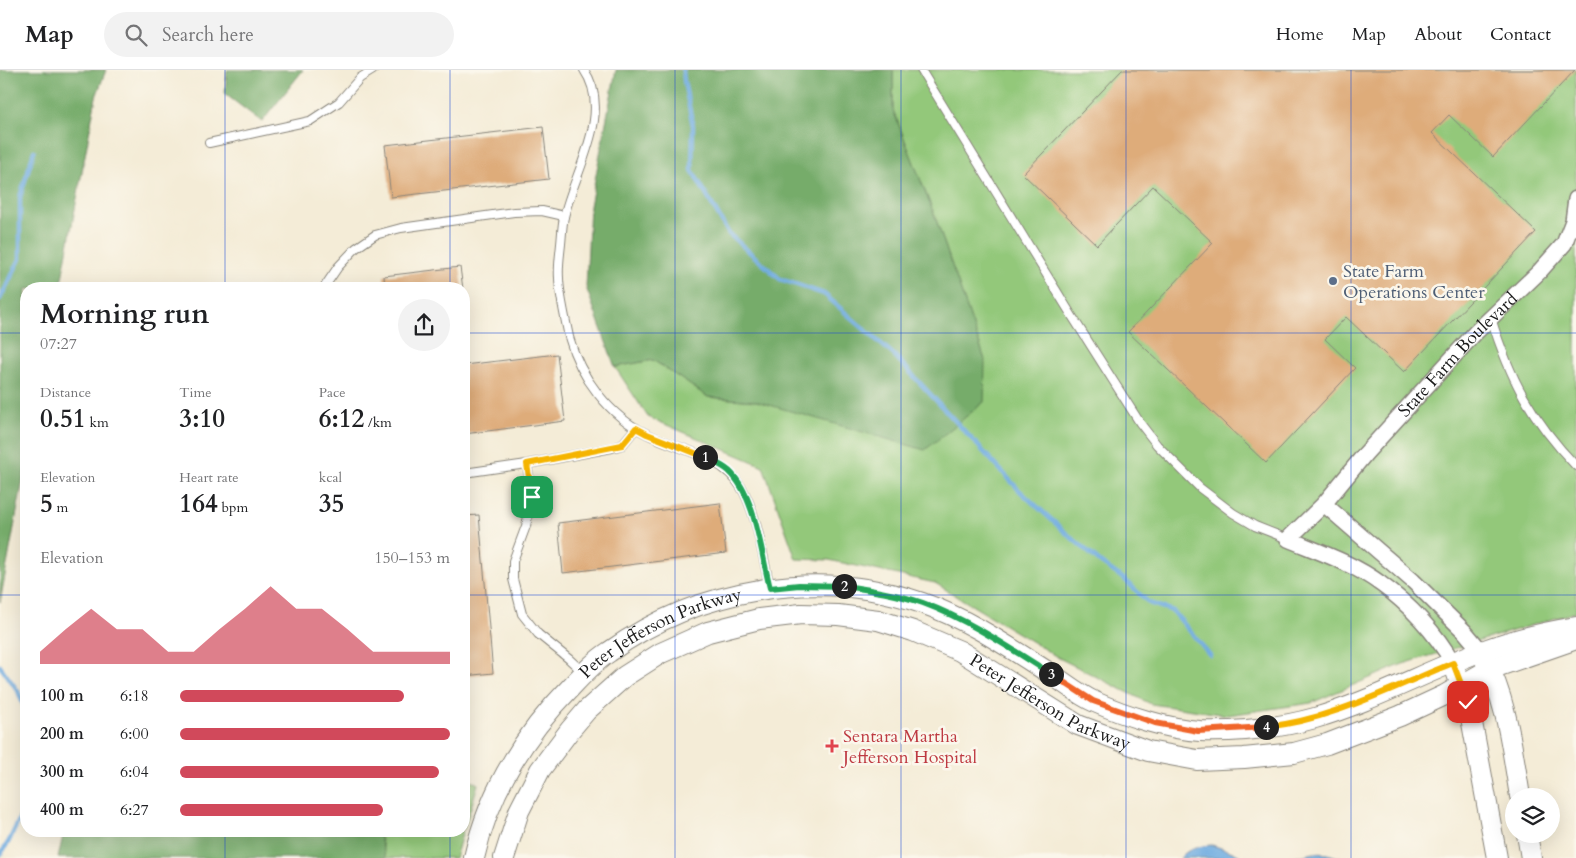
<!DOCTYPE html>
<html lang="en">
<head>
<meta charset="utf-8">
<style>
  body { margin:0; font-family:Cardo,serif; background:#f2f2f2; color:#202124; height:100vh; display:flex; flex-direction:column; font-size:19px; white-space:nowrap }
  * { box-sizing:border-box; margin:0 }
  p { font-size:16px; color:#757577 }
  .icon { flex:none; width:28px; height:28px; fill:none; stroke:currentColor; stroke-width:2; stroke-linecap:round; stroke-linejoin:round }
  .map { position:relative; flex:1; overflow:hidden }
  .details { position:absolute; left:20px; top:212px; width:450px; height:555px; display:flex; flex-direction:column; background:#fff; border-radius:20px; box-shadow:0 5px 20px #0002 }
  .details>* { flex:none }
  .controls { position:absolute; left:1505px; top:718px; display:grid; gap:10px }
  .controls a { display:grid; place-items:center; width:55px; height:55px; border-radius:50%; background:#fff; box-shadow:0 5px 20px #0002; font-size:25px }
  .pin { position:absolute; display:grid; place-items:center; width:42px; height:42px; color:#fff; margin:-21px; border-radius:10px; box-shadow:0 2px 8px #0006 }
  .km { position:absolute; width:25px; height:25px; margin:-12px; border-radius:50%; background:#222; color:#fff; font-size:14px; line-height:25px; text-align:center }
  .round { display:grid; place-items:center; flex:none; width:52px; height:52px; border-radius:26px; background:#f2f2f2 }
  .headline { display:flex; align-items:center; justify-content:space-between; height:85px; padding:0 20px }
  h1 { font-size:28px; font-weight:600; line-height:38px }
  .metrics { display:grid; grid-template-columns:repeat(3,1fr); gap:8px; height:85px; padding:5px 20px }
  .metrics div { display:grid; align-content:center }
  .metrics b { font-size:25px; font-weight:600 }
  .metrics small { font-size:14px; font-weight:400 }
  .metrics p { font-size:14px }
  .chart { height:140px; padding:10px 20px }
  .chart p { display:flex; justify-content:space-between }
  .chart svg { width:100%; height:90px; margin-top:5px; fill:#d1495b; opacity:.7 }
  ul { padding:0 20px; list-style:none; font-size:16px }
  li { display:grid; grid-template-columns:80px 60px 1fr; align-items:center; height:38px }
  li i { height:12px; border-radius:6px; background:#d1495b }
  header { display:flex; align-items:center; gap:30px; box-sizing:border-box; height:70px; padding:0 25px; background:#fff; border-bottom:1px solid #e0e0e0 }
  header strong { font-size:24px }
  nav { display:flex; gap:28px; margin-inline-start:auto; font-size:18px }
  .search { width:350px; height:45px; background:#f2f2f2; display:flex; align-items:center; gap:12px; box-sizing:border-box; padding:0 18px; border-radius:28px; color:#757577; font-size:19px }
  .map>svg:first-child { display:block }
</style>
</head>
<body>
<header>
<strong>Map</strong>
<div class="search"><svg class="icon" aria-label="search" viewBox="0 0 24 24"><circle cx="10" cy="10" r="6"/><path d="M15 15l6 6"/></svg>Search here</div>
<nav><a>Home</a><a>Map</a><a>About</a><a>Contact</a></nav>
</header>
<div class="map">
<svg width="1576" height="788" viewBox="0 0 1576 788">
  <rect width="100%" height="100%" fill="#fbf7ec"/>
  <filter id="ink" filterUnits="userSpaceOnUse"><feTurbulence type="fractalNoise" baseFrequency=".02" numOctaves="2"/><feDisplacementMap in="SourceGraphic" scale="10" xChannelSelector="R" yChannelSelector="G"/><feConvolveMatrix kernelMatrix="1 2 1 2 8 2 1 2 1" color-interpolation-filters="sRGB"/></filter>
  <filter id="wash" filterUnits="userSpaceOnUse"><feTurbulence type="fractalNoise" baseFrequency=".0096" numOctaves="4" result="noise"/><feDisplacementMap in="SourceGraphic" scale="20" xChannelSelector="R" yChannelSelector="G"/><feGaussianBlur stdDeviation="1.12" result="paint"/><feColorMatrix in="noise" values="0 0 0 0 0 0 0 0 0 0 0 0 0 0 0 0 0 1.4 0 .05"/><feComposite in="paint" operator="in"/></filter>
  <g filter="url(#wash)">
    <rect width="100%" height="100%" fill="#f4ecd7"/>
    <!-- green -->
    <g fill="#93c87a" stroke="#58724b">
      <path d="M893 0H1576V542L1403 594 1311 633 1228 645 1151 634 1059 588 935 513 829 490 796 489 763 396 648 347 615 297 653 290 708 327 756 331 985 290 934 144 893 40Z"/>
      <path d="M464 707 478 714 464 760Z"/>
      <path d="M378 761H463L455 788H386Z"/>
    </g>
    <!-- forest -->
    <g fill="#76ac6a" stroke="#496443">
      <path d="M0 0H106L96 27 60 219H26V394L0 532Z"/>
      <path d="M227 0H303L262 52 225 24Z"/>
      <path d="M616 0H893V40L934 144 985 290 984 332 925 380 756 331 708 327 653 290 615 297 586 217 590 136Z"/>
      <path d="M64 761H378L386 788H58Z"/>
    </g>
    <!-- water -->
    <g fill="#6eabe0" stroke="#45647e">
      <path d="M1212 775 1233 782 1244 788H1180C1189 778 1199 776 1212 775Z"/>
      <path d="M1314 783 1328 784 1340 788H1293Z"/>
    </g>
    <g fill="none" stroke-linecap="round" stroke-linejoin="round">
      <!-- stream -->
      <g stroke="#6eabe0" stroke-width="4.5">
        <path d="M683 0 684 11 693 56 692 100 729 164 780 209 824 224 894 285 1020 421 1065 462 1101 493 1124 509 1149 533 1173 541 1210 585"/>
        <path d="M0 229 20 189V127L34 81"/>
        <path d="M0 596 18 621 26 642"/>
        <path d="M0 785 9 771 26 735"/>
      </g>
    </g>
    <g id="blocks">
      <!-- building -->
      <g fill="#deac7a">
        <path d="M1122 0H1575L1493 87 1449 45 1432 63 1536 162 1404 302 1346 247 1325 269 1355 298 1266 393 1128 262 1213 173 1153 116 1097 175 1023 104Z"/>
        <path d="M543 57 549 109 391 127 385 75Z"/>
        <path d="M460 197 463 219H385L384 206Z"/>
        <path d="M557 284 565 351 464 364V295Z"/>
        <path d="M720 433 726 483 563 503 558 453Z"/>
        <path d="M479 445 493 603 464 606V446Z"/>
      </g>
    </g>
  </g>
  <g filter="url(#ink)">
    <use href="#blocks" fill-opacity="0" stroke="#88847a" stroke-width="1"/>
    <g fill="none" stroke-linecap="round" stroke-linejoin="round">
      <!-- lane casing -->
      <g stroke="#88847a" stroke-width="10">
        <g id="lane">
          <path d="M584 0C614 43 574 102 564 147 562 156 562 165 561 174 560 185 558 196 559 208 559 222 566 252 569 267 580 307 609 346 647 364 679 380 721 385 741 417 757 442 763 488 770 518"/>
          <path d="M921 0 1072 246 1140 353 1157 375 1200 418 1233 443 1255 456 1288 469"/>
          <path d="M209 73 310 51 339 32 360 8 373 0"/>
          <path d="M323 219 338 197 356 178 375 165 401 158 514 142 542 141 564 146"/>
          <path d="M1491 248C1510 309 1532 350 1576 396"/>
          <path d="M527 394 532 427 526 456 513 491V509L522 544 538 564 569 589 584 603"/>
          <path d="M464 403 527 394 612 378 622 375 636 358"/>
        </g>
      </g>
      <!-- street casing -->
      <g stroke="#88847a" stroke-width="18">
        <g id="street">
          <path d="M1324 434 1413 511 1465 562 1481 581"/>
          <path id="s1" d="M1453 593C1436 563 1409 534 1381 514 1353 493 1319 482 1288 469L1324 434 1365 384 1475 263 1539 202 1564 174 1573 151 1576 129"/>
        </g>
      </g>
      <!-- secondary casing -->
      <g stroke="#88847a" stroke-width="22">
        <g id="secondary">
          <path d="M1484 588C1507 629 1512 680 1520 726"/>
          <path d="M1457 604 1470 642 1497 788"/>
          <path d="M1527 764 1531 788"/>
          <path id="s2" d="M474 788C489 721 524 665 571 617 583 604 595 591 609 582 698 518 817 497 922 533 968 549 1010 578 1051 604 1065 613 1079 625 1095 632 1124 645 1167 659 1200 661 1237 662 1279 658 1315 648 1373 631 1426 601 1482 581 1512 570 1545 562 1576 557"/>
          <path id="s3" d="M504 788 519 741 540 700 570 660 587 640 625 606 661 583 708 562 759 549 801 544 838 545 878 550 913 561 960 581 1078 655 1148 681 1197 690 1244 688 1294 683 1327 674 1400 646 1445 625 1490 599 1576 569"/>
        </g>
      </g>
      <!-- lane -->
      <use href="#lane" stroke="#fff" stroke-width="8"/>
      <!-- street -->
      <use href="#street" stroke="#fff" stroke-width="15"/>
      <!-- secondary -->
      <use href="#secondary" stroke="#fff" stroke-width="20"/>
    </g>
  </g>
  <g fill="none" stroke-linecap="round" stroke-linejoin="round" filter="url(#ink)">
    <!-- split-1 casing -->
    <g stroke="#fff" stroke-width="10">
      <path id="split-1" d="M532 427 527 394 622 375 636 358 647 364 705 387"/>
    </g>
    <!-- split-2 casing -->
    <g stroke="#fff" stroke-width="10">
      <path id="split-2" d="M705 387C712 391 722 395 729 401 756 426 761 484 770 518L799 515 844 516"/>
    </g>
    <!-- split-3 casing -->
    <g stroke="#fff" stroke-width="10">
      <path id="split-3" d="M844 516C871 520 897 524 923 533 969 550 1010 578 1051 604"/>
    </g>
    <!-- split-4 casing -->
    <g stroke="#fff" stroke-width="10">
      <path id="split-4" d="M1051 604 1093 631 1155 653 1198 661 1266 657"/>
    </g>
    <!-- split-5 casing -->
    <g stroke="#fff" stroke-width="10">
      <path id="split-5" d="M1266 657C1332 650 1393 617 1453 593L1468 632"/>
    </g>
    <!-- split-1 -->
    <use href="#split-1" stroke="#f5b400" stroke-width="6"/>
    <!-- split-2 -->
    <use href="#split-2" stroke="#22a559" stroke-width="6"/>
    <!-- split-3 -->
    <use href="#split-3" stroke="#22a559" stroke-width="6"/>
    <!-- split-4 -->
    <use href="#split-4" stroke="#f0652b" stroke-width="6"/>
    <!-- split-5 -->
    <use href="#split-5" stroke="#f5b400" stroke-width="6"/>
  </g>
  <!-- grid -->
  <path fill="none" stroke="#1d4ed8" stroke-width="1" stroke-opacity="0.55" d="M225 0V219M450 0V219M675 0V788M901 0V788M1126 0V788M1351 0V788M0 263H26M464 263H1576M0 525H26M464 525H1576M225 761V788M450 761V788"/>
  <!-- markers -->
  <circle fill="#5c6f8a" stroke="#fbf7ec" stroke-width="2" cx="1333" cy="211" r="5"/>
  <path fill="#e0444e" stroke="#fbf7ec" stroke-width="2" d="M829.5 668.5h5v5h5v5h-5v5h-5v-5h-5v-5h5z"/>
  <g text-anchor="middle" stroke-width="5" stroke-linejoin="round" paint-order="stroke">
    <!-- service labels -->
    <g font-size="18" fill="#4e5e75" stroke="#fbf7ec" text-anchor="start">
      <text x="1343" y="207">State Farm<tspan x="1343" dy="21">Operations Center</tspan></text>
    </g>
    <!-- street labels -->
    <g font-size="18" fill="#1c1c1c" stroke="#fbf7ec">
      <text dy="6" stroke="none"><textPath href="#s1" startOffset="462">State Farm Boulevard</textPath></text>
      <text dy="6" stroke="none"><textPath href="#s2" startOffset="306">Peter Jefferson Parkway</textPath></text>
      <text dy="6" stroke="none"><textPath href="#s3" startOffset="681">Peter Jefferson Parkway</textPath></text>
    </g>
    <!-- health labels -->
    <g font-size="18" fill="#be3a42" stroke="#fbf7ec" text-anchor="start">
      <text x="843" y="672">Sentara Martha<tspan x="843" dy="21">Jefferson Hospital</tspan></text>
    </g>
  </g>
</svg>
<div class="controls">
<a><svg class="icon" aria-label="layers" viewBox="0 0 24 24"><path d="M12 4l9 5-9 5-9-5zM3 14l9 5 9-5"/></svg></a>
</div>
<div class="pin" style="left:532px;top:427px;background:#1e9e55"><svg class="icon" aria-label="arrive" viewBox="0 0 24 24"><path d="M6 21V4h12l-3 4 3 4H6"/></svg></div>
<div class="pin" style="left:1468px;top:632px;background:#d93025"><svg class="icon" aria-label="check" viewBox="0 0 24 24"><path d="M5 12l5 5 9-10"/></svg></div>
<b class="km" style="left:705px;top:387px">1</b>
<b class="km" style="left:844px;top:516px">2</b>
<b class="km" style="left:1051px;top:604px">3</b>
<b class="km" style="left:1266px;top:657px">4</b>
<section class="details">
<div class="headline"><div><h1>Morning run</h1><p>07:27</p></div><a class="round"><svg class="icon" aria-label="share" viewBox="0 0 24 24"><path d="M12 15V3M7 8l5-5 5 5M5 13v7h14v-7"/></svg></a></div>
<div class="metrics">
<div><p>Distance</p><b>0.51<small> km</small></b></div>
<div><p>Time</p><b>3:10</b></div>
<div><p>Pace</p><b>6:12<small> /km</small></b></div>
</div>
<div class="metrics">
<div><p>Elevation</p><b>5<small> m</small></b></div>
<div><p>Heart rate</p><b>164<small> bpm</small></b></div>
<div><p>kcal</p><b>35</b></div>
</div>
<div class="chart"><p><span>Elevation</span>150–153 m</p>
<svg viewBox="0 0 160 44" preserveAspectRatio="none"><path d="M0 44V38L10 27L20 17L30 27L40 27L50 38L60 38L70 27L80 17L90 6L100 17L110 17L120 27L130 38L140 38L150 38L160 38V44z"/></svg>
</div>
<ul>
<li><b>100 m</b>6:18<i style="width:83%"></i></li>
<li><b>200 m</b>6:00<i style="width:100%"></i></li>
<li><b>300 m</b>6:04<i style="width:96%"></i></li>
<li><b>400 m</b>6:27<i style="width:75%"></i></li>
</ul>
</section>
</div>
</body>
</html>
